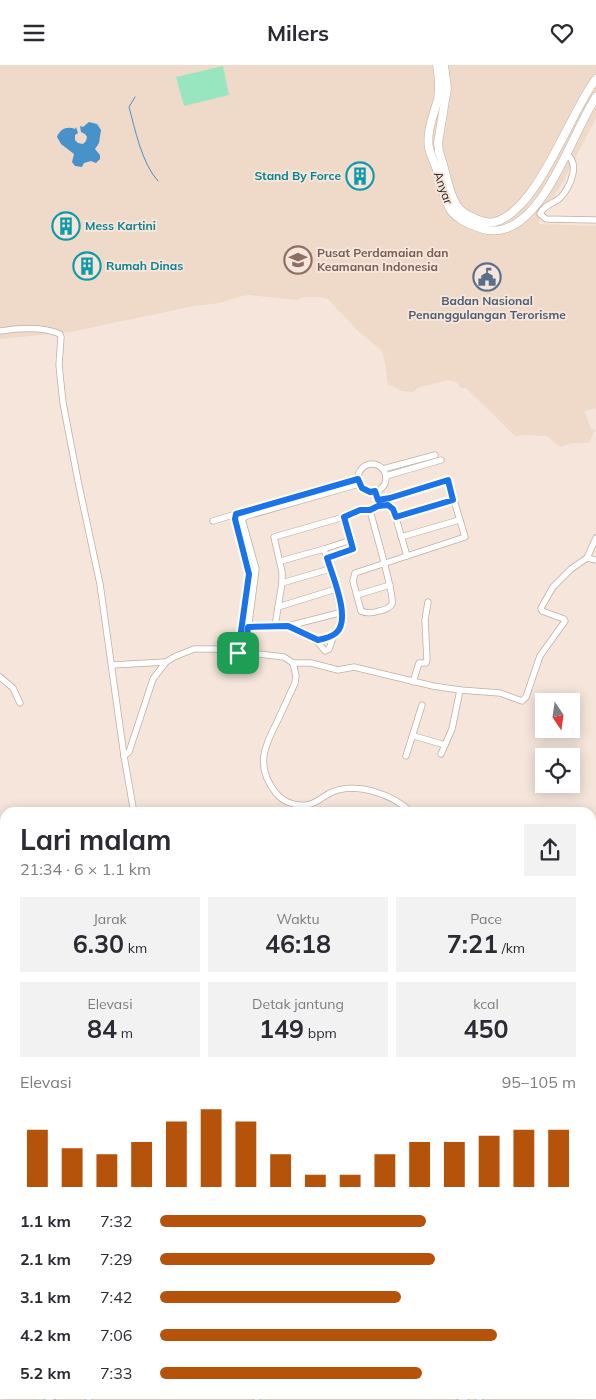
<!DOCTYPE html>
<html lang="id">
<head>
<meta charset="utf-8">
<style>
  body { margin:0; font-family:Mulish,sans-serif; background:#f2f2f3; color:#2b2b33; height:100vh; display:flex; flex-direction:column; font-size:19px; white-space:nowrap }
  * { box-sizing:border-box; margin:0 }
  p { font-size:16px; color:#7c7c81 }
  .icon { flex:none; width:28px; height:28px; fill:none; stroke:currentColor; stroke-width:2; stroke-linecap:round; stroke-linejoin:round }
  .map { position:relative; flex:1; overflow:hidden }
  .sheet { position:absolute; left:0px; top:742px; width:596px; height:592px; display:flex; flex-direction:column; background:#fff; border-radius:15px 15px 0 0; box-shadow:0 2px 12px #0003 }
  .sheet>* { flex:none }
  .needle { width:32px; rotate:167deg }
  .buttons { position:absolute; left:535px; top:628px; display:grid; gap:10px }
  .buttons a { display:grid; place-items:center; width:45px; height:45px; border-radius:0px; background:#fff; box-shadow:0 2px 12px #0003; font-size:25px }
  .pin { position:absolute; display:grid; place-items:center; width:42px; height:42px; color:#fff; margin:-21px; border-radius:10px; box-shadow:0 2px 8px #0006 }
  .round { display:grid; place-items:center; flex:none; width:52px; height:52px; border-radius:0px; background:#f2f2f3 }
  .head { display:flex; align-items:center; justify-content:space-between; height:85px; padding:0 20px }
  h1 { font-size:28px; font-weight:700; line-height:38px }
  .figures { display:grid; grid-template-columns:repeat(3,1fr); gap:8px; height:85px; padding:5px 20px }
  .figures div { display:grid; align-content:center; border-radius:0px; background:#f2f2f3; text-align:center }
  .figures b { font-size:25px; font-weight:700 }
  .figures small { font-size:14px; font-weight:400 }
  .figures p { font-size:14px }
  .chart { height:140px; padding:10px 20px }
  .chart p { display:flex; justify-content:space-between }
  .chart svg { width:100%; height:90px; margin-top:5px; stroke:#b45309; stroke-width:6 }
  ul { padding:0 20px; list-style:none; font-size:16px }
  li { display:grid; grid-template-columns:80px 60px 1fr; align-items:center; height:38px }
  li i { height:12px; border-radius:6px; background:#b45309 }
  header { display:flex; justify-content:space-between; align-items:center; height:65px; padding:0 20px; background:#fff; font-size:22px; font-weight:700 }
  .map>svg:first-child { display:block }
</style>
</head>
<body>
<header><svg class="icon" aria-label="menu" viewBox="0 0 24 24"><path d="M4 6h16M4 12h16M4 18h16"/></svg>Milers<svg class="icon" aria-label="heart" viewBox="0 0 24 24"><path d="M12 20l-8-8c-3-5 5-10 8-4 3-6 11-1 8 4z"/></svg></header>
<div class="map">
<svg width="596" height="1335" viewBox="0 0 596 1335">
  <rect width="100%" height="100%" fill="#f5e5da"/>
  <!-- built -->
  <path fill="#efd9c9" d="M0 0H596V53L560 122 542 146 539 159 596 161V343L584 346 591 364H595L589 378H573L560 382 547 371 523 370 515 371 466 323H461L456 317 449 315 420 322 412 327 401 326 393 321 388 320 384 292 380 284 359 267 328 234 319 232H303L296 235 250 230 241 231 219 238 194 241 70 267 0 274Z"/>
  <!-- green -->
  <path fill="#98e6c0" d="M223 1 229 30 184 41 176 12Z"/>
  <!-- water -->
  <path fill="#4892ca" d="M89 57 97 59 101 65 99 78 95 84 100 90V94L96 98 91 96 84 98 82 102 75 101 72 97 74 89 61 79 57 72C60 64 67 61 75 64L76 62 78 68 75 70V75L78 78 83 79 86 76 87 72 85 69 81 67 80 61 83 62Z"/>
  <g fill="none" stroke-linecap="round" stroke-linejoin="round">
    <!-- stream -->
    <g stroke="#4892ca" stroke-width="1">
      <path d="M135 32 129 42C135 64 142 99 158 116"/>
      <path d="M0 1249H5"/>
      <path d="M0 1275 5 1273"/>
    </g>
    <!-- river -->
    <g stroke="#4892ca" stroke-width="9">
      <path d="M591 781 592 776 596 773"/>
      <path d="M591 1029 596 1062"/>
    </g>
    <!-- street casing -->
    <g stroke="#beafa5" stroke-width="7">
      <g id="street">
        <path d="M566 89C581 98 570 122 561 132 555 138 542 141 540 149L546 154 596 155"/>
        <path d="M0 266C19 263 42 261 60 269L61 272 59 300 63 338 78 416 100 519 124 691 134 748"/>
        <circle cx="372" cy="413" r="14"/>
        <path d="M383 404 435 390"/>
        <path d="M386 411 441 395"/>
        <path d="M378 441 388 440 393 443 407 491"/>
        <path d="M370 445C373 458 395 532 392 539 390 543 384 545 379 546 373 548 367 549 361 546L353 516 355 508 465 472 448 415 378 435"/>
        <path d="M396 452 453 435"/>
        <path d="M213 456 236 449"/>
        <path d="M401 472 459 455"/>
        <path d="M327 493 351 486 353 482 351 475"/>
        <path d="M587 493 596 495"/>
        <path d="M281 496 324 484"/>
        <path d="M282 518 330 504"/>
        <path d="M357 530 390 520"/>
        <path d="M278 542 336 524"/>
        <path d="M245 561C278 564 302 553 325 586L329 584 334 570 342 560 343 551 324 484 351 475 344 452"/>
        <path d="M275 561 282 518V507L274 472 344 452 360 445H370L378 441 375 426"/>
        <path d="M288 561 343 547"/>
        <path d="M317 575 334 570"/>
        <path d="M238 588 249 509 235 454 236 449 357 414"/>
        <path d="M245 588 256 504 242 454 247 451 359 419"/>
        <path d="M293 598H311L338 605 354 602 433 621 460 625 500 628 522 636 526 632 540 591 565 556 564 554 542 546 541 543 553 522 571 504 587 493 596 473"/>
        <path d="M112 600 166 597"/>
        <path d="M0 612 13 623 20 638"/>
        <path d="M413 617 419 598H426L427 595 425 555 428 537"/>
        <path d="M414 671 445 680"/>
        <path d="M441 689 452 664 460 625"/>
        <path d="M124 691 129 687 131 681 153 614 166 597 174 592 194 584H214L284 592 293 598 296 611 295 618C289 631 283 644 277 657 264 682 255 702 276 728 283 737 295 741 306 740 316 739 322 732 330 728 355 716 393 729 412 748"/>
        <path d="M406 691 422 640"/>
        <path d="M0 1115 5 1117"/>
        <path d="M87 1330 89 1335"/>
        <path d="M255 1330 257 1335"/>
        <path d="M456 1330 465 1335"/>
        <path d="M48 1335 56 1330"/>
        <path d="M479 1335 482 1330"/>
      </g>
    </g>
    <!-- secondary casing -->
    <g stroke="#beafa5" stroke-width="9">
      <g id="secondary">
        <path d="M437 0C439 11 440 23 438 34 434 49 426 67 429 83 431 91 435 99 438 108 442 120 444 136 452 147 457 153 467 159 475 161 484 165 495 167 504 164 547 152 573 67 596 32"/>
        <path d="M444 0 447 23 438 78 439 87C445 102 449 130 457 141 461 147 469 151 476 154 481 156 488 159 494 157 537 148 570 47 596 14"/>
      </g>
    </g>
    <!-- street -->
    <use href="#street" stroke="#fff" stroke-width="5.5"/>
    <!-- secondary -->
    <use href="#secondary" stroke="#fff" stroke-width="8"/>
  </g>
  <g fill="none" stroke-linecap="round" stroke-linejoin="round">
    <!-- route casing -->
    <g stroke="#fff" stroke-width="10">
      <path id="route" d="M358 414 362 423 370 427 375 426 378 435 390 433 448 415 453 435 396 452 393 444 388 440 378 441 370 445H360L344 452 353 484 327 493C332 510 352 555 336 568 331 572 323 574 318 575L288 561 248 562 245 588H238L249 509 235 454 236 449Z"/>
    </g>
    <!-- route -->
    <use href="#route" stroke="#1a73e8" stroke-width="6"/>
  </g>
  <!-- icons -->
  <defs>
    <g id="building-ring" transform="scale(1.4375)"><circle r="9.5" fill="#f5e5da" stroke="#0f9aa8" stroke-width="1.5"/><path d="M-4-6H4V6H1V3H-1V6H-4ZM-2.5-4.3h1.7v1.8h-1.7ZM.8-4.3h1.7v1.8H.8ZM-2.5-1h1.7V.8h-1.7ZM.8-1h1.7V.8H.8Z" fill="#0f9aa8"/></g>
    <g id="university-ring" transform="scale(1.4375)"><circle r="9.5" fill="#f5e5da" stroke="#8d6e63" stroke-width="1.5"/><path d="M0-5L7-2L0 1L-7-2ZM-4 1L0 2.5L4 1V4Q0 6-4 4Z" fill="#8d6e63"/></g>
    <g id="civic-ring" transform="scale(1.4375)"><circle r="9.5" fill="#f5e5da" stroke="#5c6f8a" stroke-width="1.5"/><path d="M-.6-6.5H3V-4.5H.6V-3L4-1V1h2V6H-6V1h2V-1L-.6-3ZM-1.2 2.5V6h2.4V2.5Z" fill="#5c6f8a"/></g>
  </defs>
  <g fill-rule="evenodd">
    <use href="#building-ring" x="360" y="111"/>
    <use href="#building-ring" x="66" y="161"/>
    <use href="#university-ring" x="298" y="195"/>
    <use href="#building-ring" x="87" y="201"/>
    <use href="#civic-ring" x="487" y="212"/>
  </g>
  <g text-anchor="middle" stroke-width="4" stroke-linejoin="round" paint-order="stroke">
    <!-- culture labels -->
    <g font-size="12" font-weight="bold" fill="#0d838f" stroke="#f5e5da" text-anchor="start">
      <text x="341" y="115" text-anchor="end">Stand By Force</text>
      <text x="85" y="165">Mess Kartini</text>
      <text x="106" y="205">Rumah Dinas</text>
    </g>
    <!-- street labels -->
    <g font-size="12" fill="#221d19" stroke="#f5e5da">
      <text transform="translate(443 123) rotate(70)" y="4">Anyar</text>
    </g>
    <!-- education labels -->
    <g font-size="12" font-weight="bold" fill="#785e54" stroke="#f5e5da" text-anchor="start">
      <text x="317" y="192">Pusat Perdamaian dan<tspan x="317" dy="14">Keamanan Indonesia</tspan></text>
    </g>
    <!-- service labels -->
    <g font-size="12" font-weight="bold" fill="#4e5e75" stroke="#f5e5da">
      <text x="487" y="240">Badan Nasional<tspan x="487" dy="14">Penanggulangan Terorisme</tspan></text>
    </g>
  </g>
</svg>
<div class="buttons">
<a><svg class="needle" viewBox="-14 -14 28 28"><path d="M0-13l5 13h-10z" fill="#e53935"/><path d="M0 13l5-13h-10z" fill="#7c7c81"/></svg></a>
<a><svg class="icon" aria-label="locate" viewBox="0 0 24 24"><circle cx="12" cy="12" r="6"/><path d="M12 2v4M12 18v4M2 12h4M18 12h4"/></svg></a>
</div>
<div class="pin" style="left:238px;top:588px;background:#1e9e55"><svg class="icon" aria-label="arrive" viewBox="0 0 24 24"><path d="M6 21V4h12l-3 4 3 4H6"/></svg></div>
<section class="sheet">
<div class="head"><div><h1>Lari malam</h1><p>21:34 · 6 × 1.1 km</p></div><a class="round"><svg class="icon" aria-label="share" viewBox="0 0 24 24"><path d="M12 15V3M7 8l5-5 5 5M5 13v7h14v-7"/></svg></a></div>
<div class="figures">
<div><p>Jarak</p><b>6.30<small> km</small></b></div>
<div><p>Waktu</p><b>46:18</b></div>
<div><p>Pace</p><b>7:21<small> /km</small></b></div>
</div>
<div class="figures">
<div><p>Elevasi</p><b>84<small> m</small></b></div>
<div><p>Detak jantung</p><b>149<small> bpm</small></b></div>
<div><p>kcal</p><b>450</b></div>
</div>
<div class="chart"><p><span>Elevasi</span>95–105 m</p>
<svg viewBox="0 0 160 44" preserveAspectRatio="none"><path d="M5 44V16M15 44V25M25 44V28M35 44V22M45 44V12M55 44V6M65 44V12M75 44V28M85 44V38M95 44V38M105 44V28M115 44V22M125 44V22M135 44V19M145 44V16M155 44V16"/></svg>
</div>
<ul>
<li><b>1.1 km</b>7:32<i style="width:64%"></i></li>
<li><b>2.1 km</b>7:29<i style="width:66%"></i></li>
<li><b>3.1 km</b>7:42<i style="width:58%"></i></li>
<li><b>4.2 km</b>7:06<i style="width:81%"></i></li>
<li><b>5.2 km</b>7:33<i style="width:63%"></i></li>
</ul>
</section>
</div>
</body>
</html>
